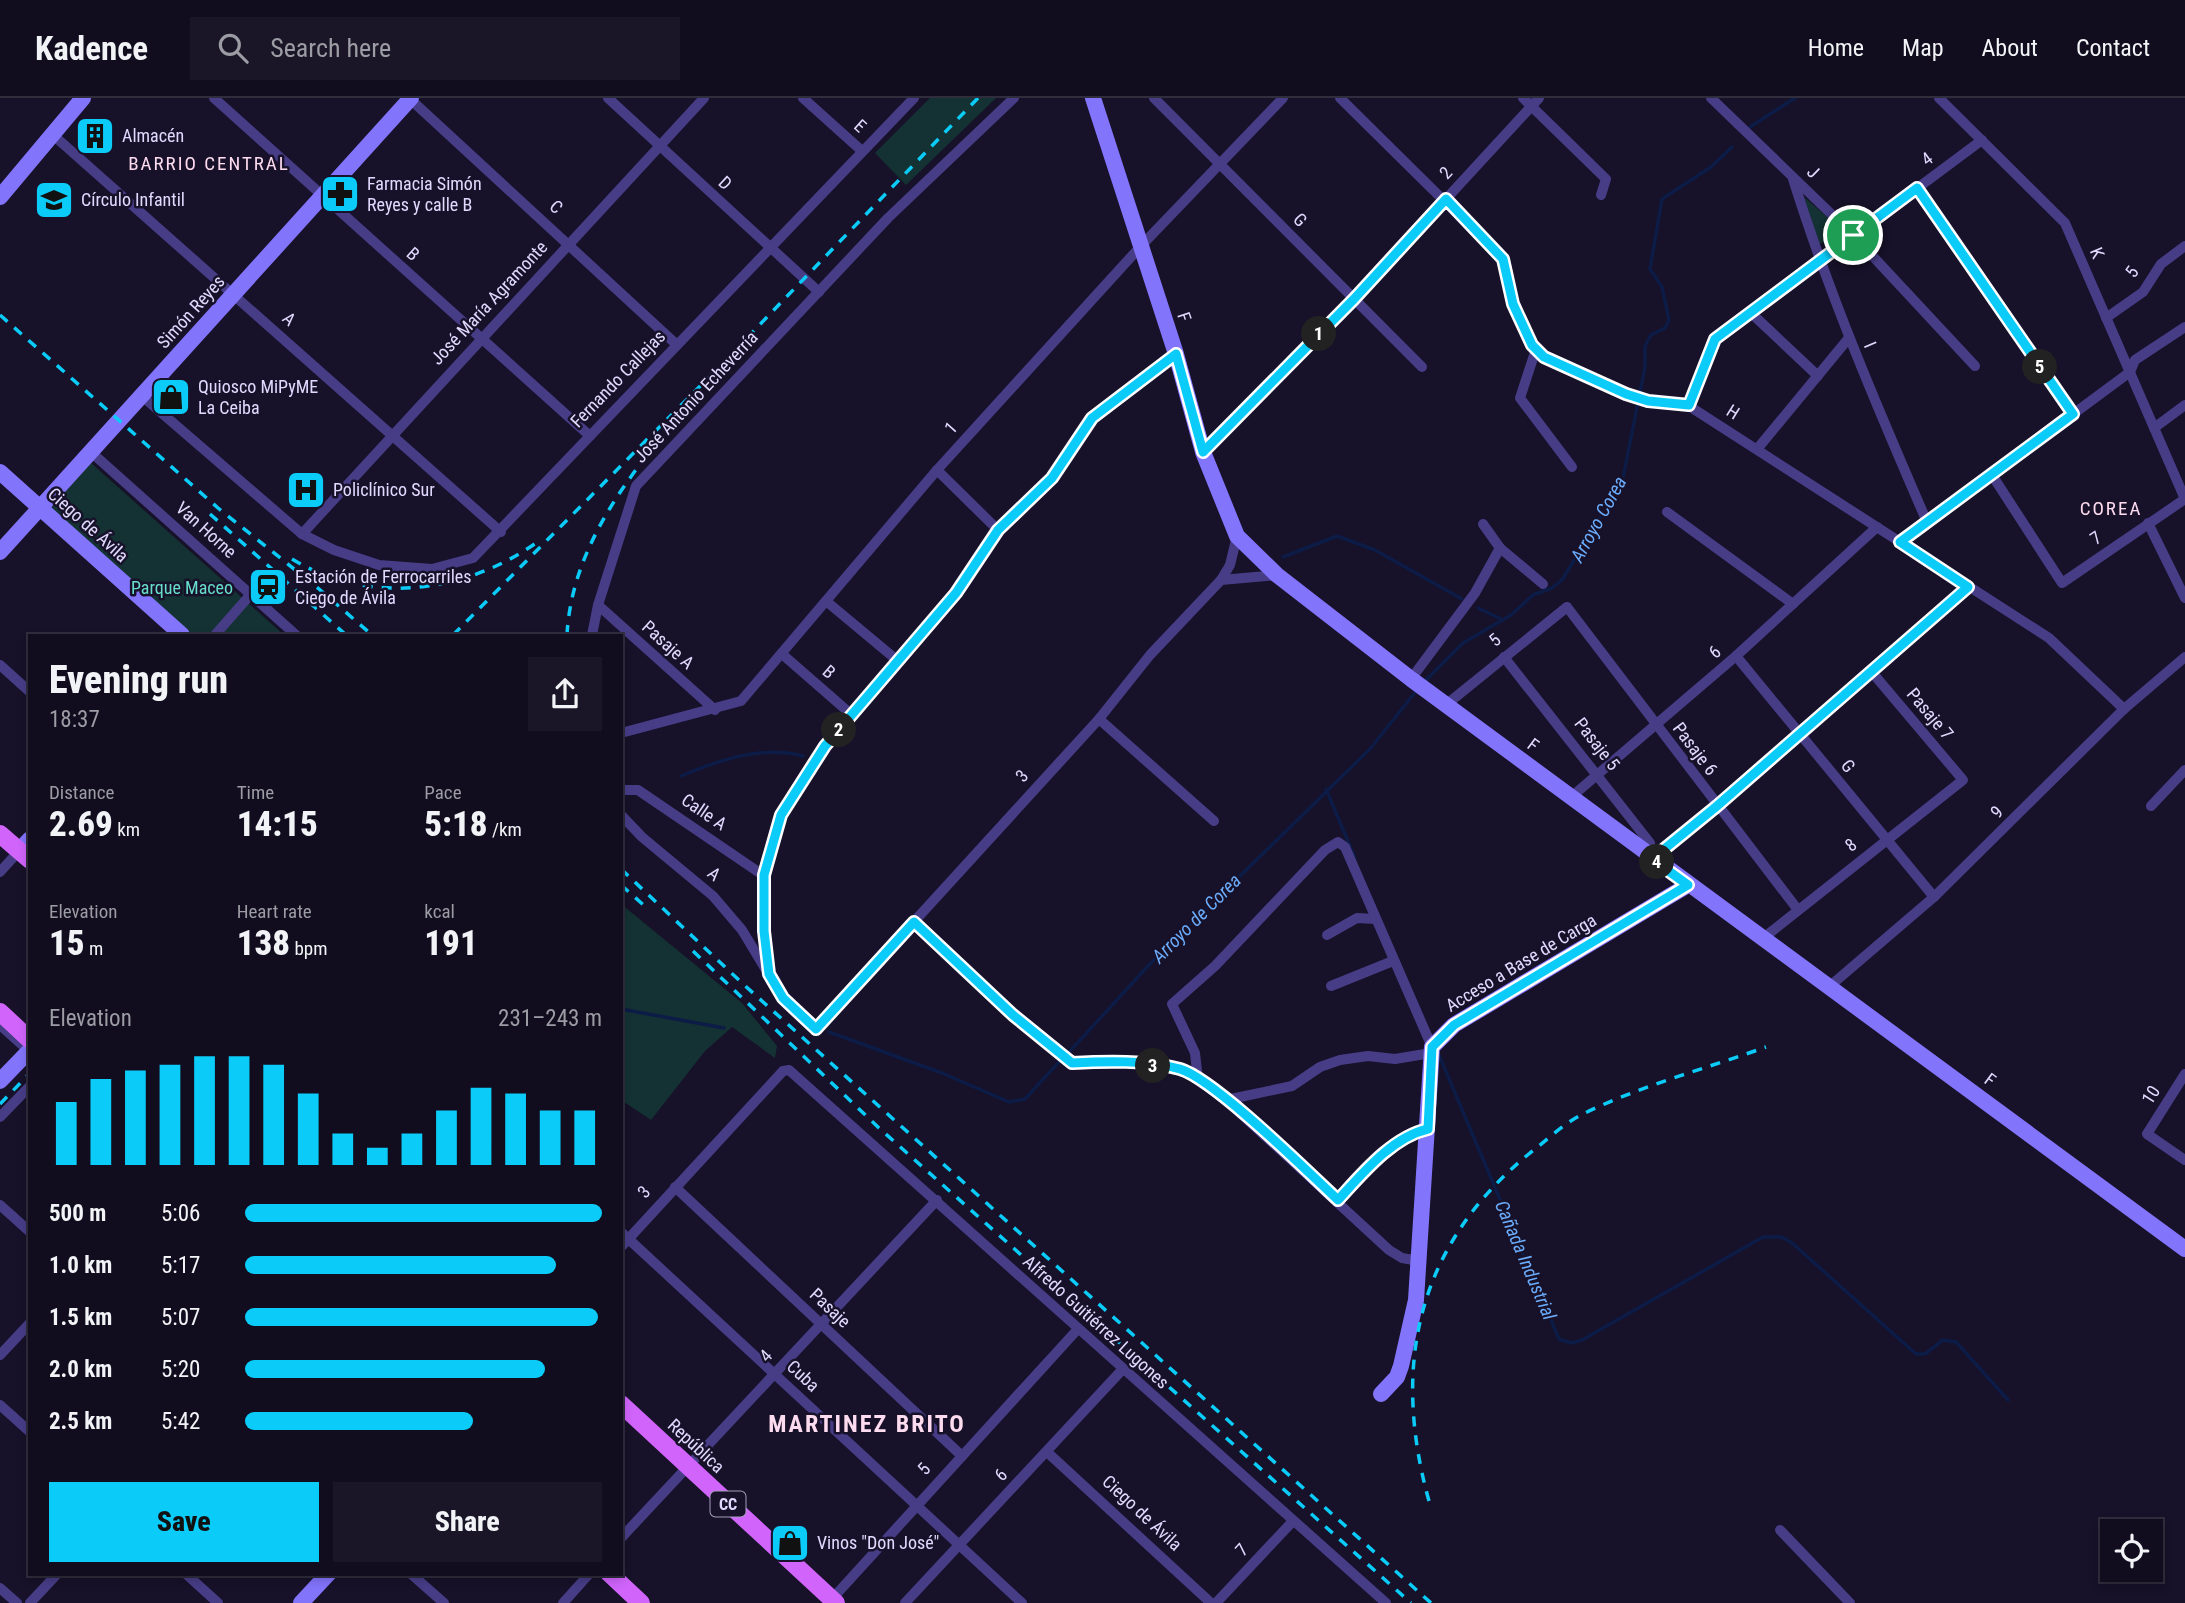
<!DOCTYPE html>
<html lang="en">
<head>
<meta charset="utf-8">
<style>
  body { margin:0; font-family:"Roboto Condensed",sans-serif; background:#1a1628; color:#f1f3f6; height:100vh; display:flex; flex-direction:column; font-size:26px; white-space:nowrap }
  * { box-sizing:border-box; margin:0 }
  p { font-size:23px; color:#9c9ca4 }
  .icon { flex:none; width:38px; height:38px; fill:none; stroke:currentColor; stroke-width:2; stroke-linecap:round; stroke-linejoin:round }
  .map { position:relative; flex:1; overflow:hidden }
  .panel { position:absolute; left:28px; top:536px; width:595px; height:942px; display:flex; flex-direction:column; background:#110d1f; border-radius:0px; box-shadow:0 4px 10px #0003,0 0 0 2px #302d3d }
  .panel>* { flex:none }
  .buttons { position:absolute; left:2100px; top:1421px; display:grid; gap:14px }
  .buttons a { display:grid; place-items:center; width:63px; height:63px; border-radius:0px; background:#110d1f; box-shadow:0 4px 10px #0003,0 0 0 2px #302d3d; font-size:35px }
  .pin { position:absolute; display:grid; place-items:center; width:60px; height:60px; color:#fff; margin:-30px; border:4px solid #fff; border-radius:50%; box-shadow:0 2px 7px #0007 }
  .km { position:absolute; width:35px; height:35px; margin:-18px; border-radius:50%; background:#222; color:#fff; font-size:19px; line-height:35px; text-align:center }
  .round { display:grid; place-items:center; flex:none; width:74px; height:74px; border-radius:0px; background:#1a1628 }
  .overview { display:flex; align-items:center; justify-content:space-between; height:119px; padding:0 21px }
  h1 { font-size:38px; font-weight:800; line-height:52px }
  .figures { display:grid; grid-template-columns:repeat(3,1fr); gap:10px; height:119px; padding:7px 21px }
  .figures div { display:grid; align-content:center }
  .figures b { font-size:35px; font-weight:800 }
  .figures small { font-size:19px; font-weight:400 }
  .figures p { font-size:19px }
  .chart { height:196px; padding:14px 21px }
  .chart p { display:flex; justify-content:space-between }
  .chart svg { width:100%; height:126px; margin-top:7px; stroke:#0bccf9; stroke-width:6 }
  .primary-button { display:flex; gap:14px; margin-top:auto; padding:14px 21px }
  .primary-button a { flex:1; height:80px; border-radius:0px; background:#0bccf9; color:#111; font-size:28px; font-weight:800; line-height:80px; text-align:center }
  .primary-button a+a { background:#1a1628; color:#f1f3f6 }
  ul { padding:0 21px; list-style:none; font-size:23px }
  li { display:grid; grid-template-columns:112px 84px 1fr; align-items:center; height:52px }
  li i { height:18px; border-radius:9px; background:#0bccf9 }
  header { display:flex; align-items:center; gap:42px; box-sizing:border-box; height:98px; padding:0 35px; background:#110d1f; border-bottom:2px solid #302d3d }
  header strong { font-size:33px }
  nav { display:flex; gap:38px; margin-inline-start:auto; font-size:24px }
  .search { width:490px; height:63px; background:#1a1628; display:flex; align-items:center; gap:18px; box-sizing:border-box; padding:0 24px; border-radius:0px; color:#9c9ca4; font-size:26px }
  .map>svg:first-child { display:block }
</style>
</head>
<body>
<header>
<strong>Kadence</strong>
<div class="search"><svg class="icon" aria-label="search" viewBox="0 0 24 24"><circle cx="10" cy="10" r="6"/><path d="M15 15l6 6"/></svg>Search here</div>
<nav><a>Home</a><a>Map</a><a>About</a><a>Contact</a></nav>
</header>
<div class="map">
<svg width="2185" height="1505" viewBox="0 0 2185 1505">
  <rect width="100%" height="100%" fill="#171129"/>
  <!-- green -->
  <g fill="#143233">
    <path d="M930 0H996L906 87 875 55Z"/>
    <path d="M1804 99 1841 131 1835 140 1819 146Z"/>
    <path d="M91 365 284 537H187L48 413Z"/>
    <path d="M621 806 742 905 777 948 775 960 732 929 705 953 651 1022 621 1002Z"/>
  </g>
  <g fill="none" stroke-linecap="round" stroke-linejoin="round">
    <!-- stream -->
    <g stroke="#0c1c47" stroke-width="3.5">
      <path d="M1750 29 1795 0"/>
      <path d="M1283 459 1337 438 1375 452 1462 501"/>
      <path d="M1478 510 1501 521"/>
      <path d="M1424 584 1463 545 1511 517 1533 497 1552 490 1562 482 1622 385 1645 269V248L1651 237 1665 230 1669 222 1662 189 1650 171 1662 101 1711 69 1732 49"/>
      <path d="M681 678C719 662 763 647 803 658"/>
      <path d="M1326 691 1355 760"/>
      <path d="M621 911 724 930"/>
      <path d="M829 934 942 975 1009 1004 1025 1001 1059 964"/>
      <path d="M1070 953 1148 868 1370 651 1417 592"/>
      <path d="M1439 957 1559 1241 1571 1245 1582 1242 1763 1139H1782L1792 1145 1916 1256H1925L1943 1242 1956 1244 2008 1302"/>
    </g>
    <!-- street -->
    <g stroke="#473d87" stroke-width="10">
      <path d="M214 0 590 338"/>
      <path d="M409 0 677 247"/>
      <path d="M608 0 819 194"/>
      <path d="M803 0 862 53"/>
      <path d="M1154 0 1422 269"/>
      <path d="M1340 0 1503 161 1513 206 1532 247 1544 259 1626 296 1648 303 1689 308 2049 540 2124 611"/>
      <path d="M1523 0 1606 81 1601 97"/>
      <path d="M1711 0 1853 137 1975 268"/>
      <path d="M1939 0 2065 125 2185 401"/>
      <path d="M52 36 501 434"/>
      <path d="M1793 81C1830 199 1878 311 1927 424"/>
      <path d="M1917 90 2073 316"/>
      <path d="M1750 214 1818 278"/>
      <path d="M2106 220 2143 194 2161 166 2185 148"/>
      <path d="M1536 251 1520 300 1572 369"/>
      <path d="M142 298 302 436 334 452 379 467 432 471 473 460 914 0"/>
      <path d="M1689 308 1715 241 1982 42"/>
      <path d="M2154 330 2185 307"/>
      <path d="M1758 350 1848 241"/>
      <path d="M91 354 296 537"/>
      <path d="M1203 354 1354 201 1539 0"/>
      <path d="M937 372 998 432"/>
      <path d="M1992 377 2062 485 2185 401"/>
      <path d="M1667 414 1793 506"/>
      <path d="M2148 425 2185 500"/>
      <path d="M1483 426 1500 450 1543 486"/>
      <path d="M302 436 704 0"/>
      <path d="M1900 444 2130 274 2135 262 2185 229"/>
      <path d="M1221 482 1277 477"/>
      <path d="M826 503 898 563"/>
      <path d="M598 507 715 612"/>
      <path d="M215 537 251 496"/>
      <path d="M592 537 598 507 636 388 888 120 1014 0"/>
      <path d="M782 556 852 617"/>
      <path d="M1736 558 1934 799"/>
      <path d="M1504 559 1650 745 1652 760"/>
      <path d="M0 567 30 594"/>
      <path d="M1411 581 1475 495 1500 450"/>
      <path d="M1447 606 1567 509 1798 812"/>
      <path d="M1099 621 1214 723"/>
      <path d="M621 635 741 603 937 372 1140 149 1283 0"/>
      <path d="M621 692H638L763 777"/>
      <path d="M1570 700 1736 558 1877 429"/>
      <path d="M2151 708 2185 672"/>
      <path d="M621 717 642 739 713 798 742 832 783 900 816 931 1099 621 1150 557 1221 482 1230 467 1237 438"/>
      <path d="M1652 760 1717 708 1968 489"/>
      <path d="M0 774 19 753"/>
      <path d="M914 824 1013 917 1072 965 1111 963 1182 971 1226 1002 1389 1152 1402 1160 1419 1163"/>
      <path d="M1327 837 1357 820 1375 821"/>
      <path d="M1762 841 1963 682 1871 573"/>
      <path d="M768 869 764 833 763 777 781 717 804 678 834 637 956 495 994 437 1053 380 1092 320 1176 256"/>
      <path d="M1331 888 1393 863"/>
      <path d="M1830 888 1934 799 2124 611 2185 559"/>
      <path d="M0 927 29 953"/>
      <path d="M2185 976 2147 1036 2185 1062"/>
      <path d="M1198 982 1195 955 1172 906 1215 868 1325 752 1338 744 1345 749 1432 949"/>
      <path d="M1226 1002 1292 988 1320 969 1340 962 1368 958 1395 961 1431 955"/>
      <path d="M0 1019 30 988"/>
      <path d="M675 1089 962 1358"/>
      <path d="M1338 1102C1362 1076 1392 1039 1428 1031"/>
      <path d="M0 1107 30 1134"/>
      <path d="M621 1134 1022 1505"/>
      <path d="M621 1149 783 973 789 972 1386 1505"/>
      <path d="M0 1257 30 1225"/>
      <path d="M0 1307 30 1334"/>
      <path d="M1047 1354 1211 1505"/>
      <path d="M1780 1432 1850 1505"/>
      <path d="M621 1440 937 1102"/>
      <path d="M185 1475 218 1505"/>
      <path d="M410 1475 444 1505"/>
      <path d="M0 1490 17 1505"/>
      <path d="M832 1501 1077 1232"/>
      <path d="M30 1505 58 1475"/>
      <path d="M563 1505 590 1475"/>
      <path d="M905 1505 1122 1272"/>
      <path d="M1216 1505 1293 1423"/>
    </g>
    <!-- secondary -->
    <g stroke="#8374fc" stroke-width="16">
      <path d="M1093 0 1176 256 1203 354 1237 438 1277 477 1411 581 2185 1151"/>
      <path d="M0 99 83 0"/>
      <path d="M0 374 182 537"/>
      <path d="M0 454 411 0"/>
      <path d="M19 753 30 741"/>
      <path d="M0 983 30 952"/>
      <path d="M1381 1296 1397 1279 1401 1268 1416 1202 1432 949 1454 927 1688 787"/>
      <path d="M301 1505 329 1475"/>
    </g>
    <!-- primary -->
    <g stroke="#d064fb" stroke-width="18">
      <path d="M0 736 30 762"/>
      <path d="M0 914 30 942"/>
      <path d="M621 1306 836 1505"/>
      <path d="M609 1475 641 1505"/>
    </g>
    <!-- rail -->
    <g stroke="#0bccf9" stroke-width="3.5" stroke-dasharray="10 9" stroke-linecap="butt">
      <path d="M0 217 218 410 319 491 372 537"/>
      <path d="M210 416 346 537"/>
      <path d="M292 461C369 508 465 495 536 445"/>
      <path d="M453 537 717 271 978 0"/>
      <path d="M567 537C571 462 613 399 659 342"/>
      <path d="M621 771 742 885 1431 1505"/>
      <path d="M621 787 647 810"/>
      <path d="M693 853 879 1030 1411 1505"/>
      <path d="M0 1006 30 975"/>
      <path d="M1429 1403C1391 1267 1417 1147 1530 1055 1546 1043 1563 1026 1581 1017 1639 988 1705 971 1766 949"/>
    </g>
  </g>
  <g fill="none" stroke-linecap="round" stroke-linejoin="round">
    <!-- route casing -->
    <g stroke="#fff" stroke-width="14">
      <path id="route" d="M1917 90 2073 316 1900 444 1968 489 1717 708 1652 761 1688 787 1454 927 1432 949 1428 1031C1392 1039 1362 1076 1338 1102 1308 1074 1214 981 1180 971 1146 962 1107 963 1072 965L1013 917 914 824 816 931 783 900 769 876 764 833V777L781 717 825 648 956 495 998 432 1052 380 1092 320 1176 256 1203 354 1354 201 1446 101 1503 161 1513 206 1532 247 1544 259 1626 296 1648 303 1689 307 1715 241Z"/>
    </g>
    <!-- route -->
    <use href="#route" stroke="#0bccf9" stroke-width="9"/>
  </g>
  <!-- icons -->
  <defs>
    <g id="building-square" transform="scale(2.0125)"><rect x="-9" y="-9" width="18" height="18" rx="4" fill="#0bccf9" stroke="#171129"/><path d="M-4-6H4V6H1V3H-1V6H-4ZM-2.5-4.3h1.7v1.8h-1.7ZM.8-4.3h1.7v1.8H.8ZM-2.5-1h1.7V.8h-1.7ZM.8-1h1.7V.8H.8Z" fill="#111"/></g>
    <g id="pharmacy-square" transform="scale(2.0125)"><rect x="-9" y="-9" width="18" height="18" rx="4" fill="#0bccf9" stroke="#171129"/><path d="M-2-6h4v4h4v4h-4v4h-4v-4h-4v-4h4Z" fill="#111"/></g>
    <g id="school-square" transform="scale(2.0125)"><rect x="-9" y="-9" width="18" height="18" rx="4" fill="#0bccf9" stroke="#171129"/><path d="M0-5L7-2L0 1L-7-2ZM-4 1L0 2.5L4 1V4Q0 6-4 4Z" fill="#111"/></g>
    <g id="shop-square" transform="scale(2.0125)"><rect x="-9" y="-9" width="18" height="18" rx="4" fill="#0bccf9" stroke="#171129"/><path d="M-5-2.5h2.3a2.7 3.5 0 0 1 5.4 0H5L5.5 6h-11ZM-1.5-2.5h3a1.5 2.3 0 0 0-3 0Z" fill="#111"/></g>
    <g id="hospital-square" transform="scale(2.0125)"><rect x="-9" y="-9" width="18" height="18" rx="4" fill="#0bccf9" stroke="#171129"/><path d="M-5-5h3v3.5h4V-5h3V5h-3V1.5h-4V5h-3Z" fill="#111"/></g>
    <g id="station-square" transform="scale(2.0125)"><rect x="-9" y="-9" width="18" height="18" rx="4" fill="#0bccf9" stroke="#171129"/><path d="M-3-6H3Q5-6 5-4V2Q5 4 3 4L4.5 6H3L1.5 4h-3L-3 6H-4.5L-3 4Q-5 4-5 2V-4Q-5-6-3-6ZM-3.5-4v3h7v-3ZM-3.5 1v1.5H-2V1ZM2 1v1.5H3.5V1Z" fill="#111"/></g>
  </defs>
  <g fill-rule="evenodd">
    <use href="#building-square" x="95" y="38"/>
    <use href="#pharmacy-square" x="340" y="96"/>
    <use href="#school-square" x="54" y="102"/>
    <use href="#shop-square" x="171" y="299"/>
    <use href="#hospital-square" x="306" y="392"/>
    <use href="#station-square" x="268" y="489"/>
    <use href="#shop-square" x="790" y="1445"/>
  </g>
  <g text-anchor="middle" stroke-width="5" stroke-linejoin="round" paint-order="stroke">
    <!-- shield labels -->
    <rect fill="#171129" stroke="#a59ebe" stroke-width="2" x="710.5" y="1393.5" width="35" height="25" rx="5"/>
    <g font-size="16" font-weight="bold" fill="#e2dafe">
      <text x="728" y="1412">CC</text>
    </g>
    <!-- street labels -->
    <g font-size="18" fill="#e2dafe" stroke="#171129">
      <text transform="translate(860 28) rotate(42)" y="6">E</text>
      <text transform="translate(1927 61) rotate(-36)" y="6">4</text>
      <text transform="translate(1813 74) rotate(44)" y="6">J</text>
      <text transform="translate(1446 75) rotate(-47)" y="6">2</text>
      <text transform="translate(725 85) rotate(43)" y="6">D</text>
      <text transform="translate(556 109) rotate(42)" y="6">C</text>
      <text transform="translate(1300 122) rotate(45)" y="6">G</text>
      <text transform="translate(2097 155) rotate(67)" y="6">K</text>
      <text transform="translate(413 156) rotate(42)" y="6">B</text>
      <text transform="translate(2132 174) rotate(-54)" y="6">5</text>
      <text transform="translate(489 205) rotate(-47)" y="6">José María Agramonte</text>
      <text transform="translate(191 214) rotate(-48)" y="6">Simón Reyes</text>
      <text transform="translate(1184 219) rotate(71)" y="6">F</text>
      <text transform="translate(289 221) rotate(42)" y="6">A</text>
      <text transform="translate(1870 247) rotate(67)" y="6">I</text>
      <text transform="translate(618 281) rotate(-46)" y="6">Fernando Callejas</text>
      <text transform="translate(696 299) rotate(-47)" y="6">José Antonio Echeverría</text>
      <text transform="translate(1733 314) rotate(32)" y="6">H</text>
      <text transform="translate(951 330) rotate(-48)" y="6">1</text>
      <text transform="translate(88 427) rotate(42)" y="6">Ciego de Ávila</text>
      <text transform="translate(206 432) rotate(42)" y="6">Van Horne</text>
      <text transform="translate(2096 440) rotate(-35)" y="6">7</text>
      <text transform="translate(1495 542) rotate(-39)" y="6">5</text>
      <text transform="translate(668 547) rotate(42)" y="6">Pasaje A</text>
      <text transform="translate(1715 554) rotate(-41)" y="6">6</text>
      <text transform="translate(829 574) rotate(41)" y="6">B</text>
      <text transform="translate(1930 616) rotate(50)" y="6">Pasaje 7</text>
      <text transform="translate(1597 646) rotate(52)" y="6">Pasaje 5</text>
      <text transform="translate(1533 647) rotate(37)" y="6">F</text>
      <text transform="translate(1695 651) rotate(53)" y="6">Pasaje 6</text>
      <text transform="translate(1848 668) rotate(51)" y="6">G</text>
      <text transform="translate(1022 678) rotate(-48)" y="6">3</text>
      <text transform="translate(704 714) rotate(34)" y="6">Calle A</text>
      <text transform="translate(1997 714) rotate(-45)" y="6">9</text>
      <text transform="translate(1851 747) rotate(-39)" y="6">8</text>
      <text transform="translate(714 776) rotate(40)" y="6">A</text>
      <text transform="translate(1521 865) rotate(-31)" y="6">Acceso a Base de Carga</text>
      <text transform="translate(1990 982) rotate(36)" y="6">F</text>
      <text transform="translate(2151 997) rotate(-57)" y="6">10</text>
      <text transform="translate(644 1094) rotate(-48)" y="6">3</text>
      <text transform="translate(830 1210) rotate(43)" y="6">Pasaje</text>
      <text transform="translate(1096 1224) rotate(42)" y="6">Alfredo Guitiérrez Lugones</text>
      <text transform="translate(766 1258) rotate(-47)" y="6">4</text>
      <text transform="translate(803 1278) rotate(43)" y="6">Cuba</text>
      <text transform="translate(696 1348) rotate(43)" y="6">República</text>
      <text transform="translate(924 1371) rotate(-48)" y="6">5</text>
      <text transform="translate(1001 1377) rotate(-46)" y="6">6</text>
      <text transform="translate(1142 1415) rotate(43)" y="6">Ciego de Ávila</text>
      <text transform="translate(1242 1452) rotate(-47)" y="6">7</text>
    </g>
    <!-- poi labels -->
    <g font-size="18" fill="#e2dafe" stroke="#171129" text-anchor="start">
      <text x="122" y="44">Almacén</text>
      <text x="367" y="92">Farmacia Simón<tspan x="367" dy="21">Reyes y calle B</tspan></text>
      <text x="81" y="108">Círculo Infantil</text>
      <text x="198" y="295">Quiosco MiPyME<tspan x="198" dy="21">La Ceiba</tspan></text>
      <text x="333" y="398">Policlínico Sur</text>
      <text x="295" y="485">Estación de Ferrocarriles<tspan x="295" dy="21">Ciego de Ávila</tspan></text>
      <text x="817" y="1451">Vinos "Don José"</text>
    </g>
    <!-- park labels -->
    <g font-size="18" fill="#66decb" stroke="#171129">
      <text x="182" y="496">Parque Maceo</text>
    </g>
    <!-- neighbourhood labels -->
    <g font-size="19" letter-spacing="2" fill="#fedcef" stroke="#171129">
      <text x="209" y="72">BARRIO CENTRAL</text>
      <text x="2111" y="417">COREA</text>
    </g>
    <!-- water labels -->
    <g font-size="19" font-style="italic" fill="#6bacfc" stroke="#171129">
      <text transform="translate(1598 421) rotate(-61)" y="7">Arroyo Corea</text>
      <text transform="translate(1196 820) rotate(-45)" y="7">Arroyo de Corea</text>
      <text transform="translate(1526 1162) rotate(67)" y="7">Cañada Industrial</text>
    </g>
    <!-- district labels -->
    <g font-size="24" font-weight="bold" letter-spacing="2" fill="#fedcef" stroke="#171129">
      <text x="867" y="1334">MARTINEZ BRITO</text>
    </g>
  </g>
</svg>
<div class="buttons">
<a><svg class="icon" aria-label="locate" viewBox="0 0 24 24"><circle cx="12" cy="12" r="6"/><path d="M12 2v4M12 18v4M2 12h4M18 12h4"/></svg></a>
</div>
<div class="pin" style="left:1853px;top:137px;background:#1e9e55"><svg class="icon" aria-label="arrive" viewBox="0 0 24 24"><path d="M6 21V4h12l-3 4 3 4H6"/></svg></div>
<b class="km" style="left:1319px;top:236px">1</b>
<b class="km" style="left:839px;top:632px">2</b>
<b class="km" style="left:1153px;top:968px">3</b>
<b class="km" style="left:1657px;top:764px">4</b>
<b class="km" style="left:2040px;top:269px">5</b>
<section class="panel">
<div class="overview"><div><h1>Evening run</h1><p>18:37</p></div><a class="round"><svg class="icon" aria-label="share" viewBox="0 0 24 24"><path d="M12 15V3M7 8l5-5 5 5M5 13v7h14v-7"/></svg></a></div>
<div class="figures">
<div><p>Distance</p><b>2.69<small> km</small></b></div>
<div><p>Time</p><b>14:15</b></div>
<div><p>Pace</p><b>5:18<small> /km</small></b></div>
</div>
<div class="figures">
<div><p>Elevation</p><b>15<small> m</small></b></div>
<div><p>Heart rate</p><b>138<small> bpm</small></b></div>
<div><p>kcal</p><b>191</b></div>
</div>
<div class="chart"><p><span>Elevation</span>231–243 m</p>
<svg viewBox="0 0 160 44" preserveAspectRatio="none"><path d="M5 44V22M15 44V14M25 44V11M35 44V9M45 44V6M55 44V6M65 44V9M75 44V19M85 44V33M95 44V38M105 44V33M115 44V25M125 44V17M135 44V19M145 44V25M155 44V25"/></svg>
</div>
<ul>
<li><b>500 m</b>5:06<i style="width:100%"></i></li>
<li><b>1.0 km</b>5:17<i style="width:87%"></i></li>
<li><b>1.5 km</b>5:07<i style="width:99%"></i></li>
<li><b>2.0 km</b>5:20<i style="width:84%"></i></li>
<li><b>2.5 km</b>5:42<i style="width:64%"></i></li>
</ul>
<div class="primary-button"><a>Save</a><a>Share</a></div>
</section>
</div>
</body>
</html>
